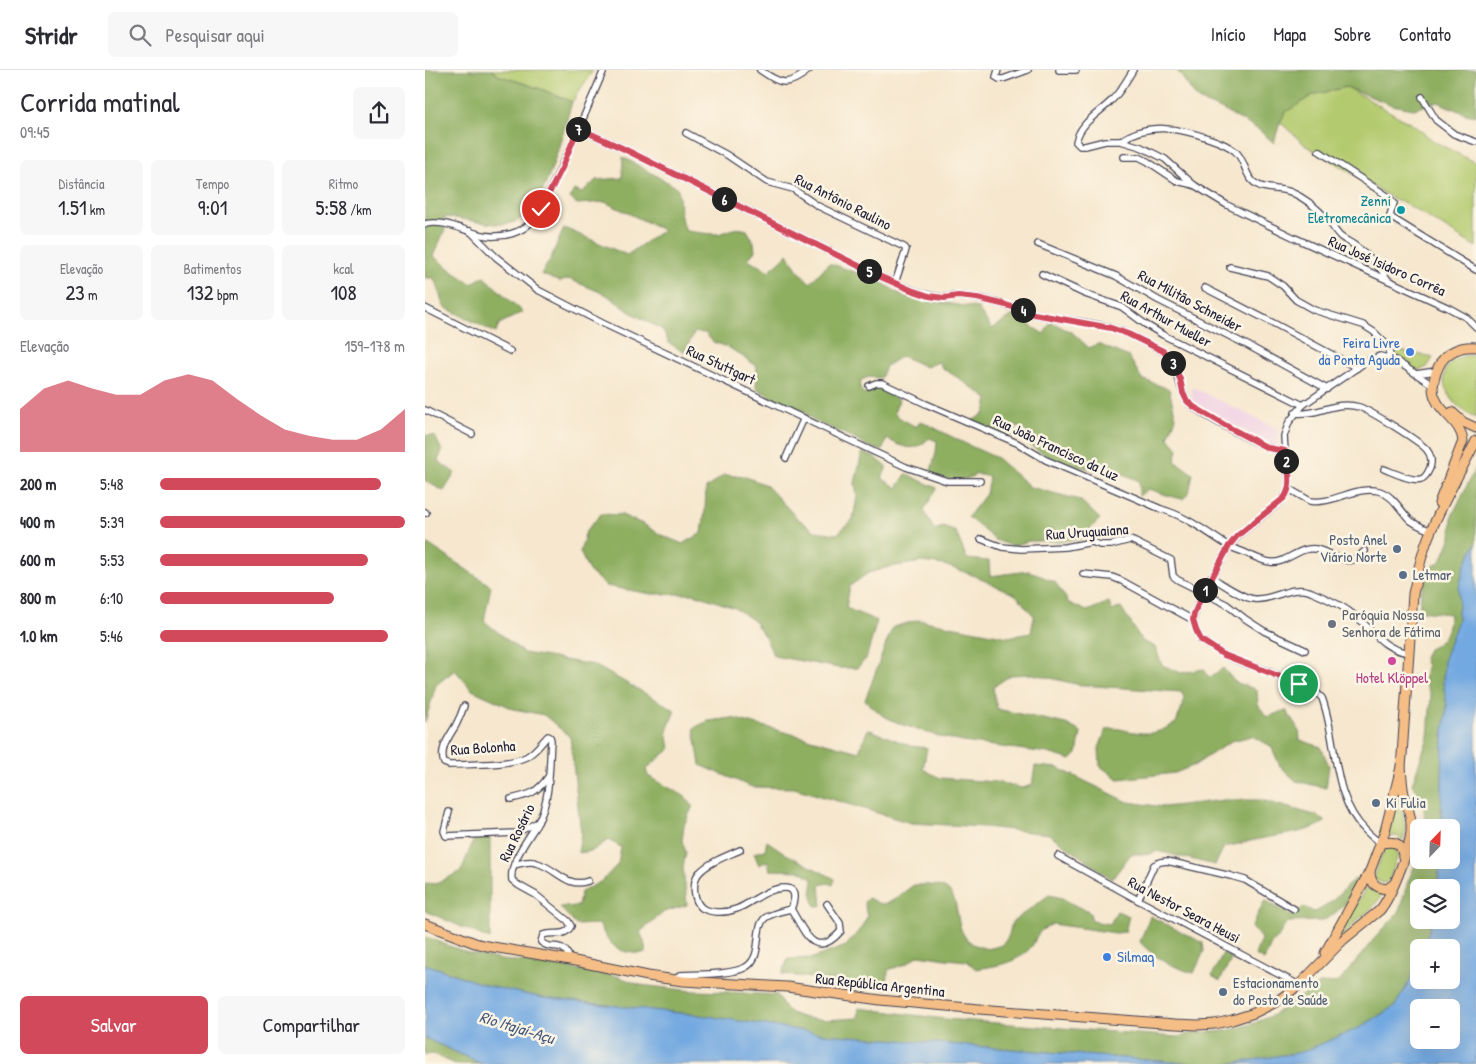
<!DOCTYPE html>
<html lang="pt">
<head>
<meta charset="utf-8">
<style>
  body { margin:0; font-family:"Patrick Hand",sans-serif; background:#f7f7f7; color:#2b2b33; height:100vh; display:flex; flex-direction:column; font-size:19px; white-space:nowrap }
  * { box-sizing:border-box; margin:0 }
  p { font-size:16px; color:#7c7c81 }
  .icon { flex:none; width:28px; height:28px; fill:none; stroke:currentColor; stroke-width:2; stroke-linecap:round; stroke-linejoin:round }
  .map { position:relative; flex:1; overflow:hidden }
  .sheet { display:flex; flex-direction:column; background:#fff; width:425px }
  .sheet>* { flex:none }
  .needle { width:32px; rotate:23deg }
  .buttons { position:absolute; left:985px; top:749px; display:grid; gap:10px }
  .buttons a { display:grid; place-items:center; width:50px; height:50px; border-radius:8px; background:#fff; box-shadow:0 5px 20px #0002; font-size:25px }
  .pin { position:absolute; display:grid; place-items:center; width:42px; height:42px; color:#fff; margin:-21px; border:2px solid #fff; border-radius:50%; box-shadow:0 1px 5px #0007 }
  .km { position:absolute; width:25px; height:25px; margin:-12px; border-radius:50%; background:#222; color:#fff; font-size:14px; line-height:25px; text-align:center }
  .round { display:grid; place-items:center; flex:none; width:52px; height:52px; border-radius:8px; background:#f7f7f7 }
  .summary { display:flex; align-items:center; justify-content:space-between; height:85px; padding:0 20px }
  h1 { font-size:28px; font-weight:600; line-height:38px }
  .metrics { display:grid; grid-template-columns:repeat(3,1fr); gap:8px; height:85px; padding:5px 20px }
  .metrics div { display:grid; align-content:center; border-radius:8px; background:#f7f7f7; text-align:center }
  .metrics b { font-size:21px; font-weight:600 }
  .metrics small { font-size:14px; font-weight:400 }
  .metrics p { font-size:14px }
  .chart { height:140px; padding:10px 20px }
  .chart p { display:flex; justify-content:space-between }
  .chart svg { width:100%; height:90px; margin-top:5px; fill:#d1495b; opacity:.7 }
  .primary-button { display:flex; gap:10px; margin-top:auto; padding:10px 20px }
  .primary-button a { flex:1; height:58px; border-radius:8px; background:#d1495b; color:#fff; font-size:20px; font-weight:600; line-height:58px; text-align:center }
  .primary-button a+a { background:#f7f7f7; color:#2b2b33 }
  ul { padding:0 20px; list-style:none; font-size:16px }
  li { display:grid; grid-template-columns:80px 60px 1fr; align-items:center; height:38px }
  li i { height:12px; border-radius:6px; background:#d1495b }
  header { display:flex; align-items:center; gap:30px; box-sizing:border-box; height:70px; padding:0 25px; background:#fff; border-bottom:1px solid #e1e1e2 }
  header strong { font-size:24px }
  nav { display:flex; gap:28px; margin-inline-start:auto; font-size:18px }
  .search { width:350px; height:45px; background:#f7f7f7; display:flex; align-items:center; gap:12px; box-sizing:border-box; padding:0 18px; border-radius:8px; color:#7c7c81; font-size:19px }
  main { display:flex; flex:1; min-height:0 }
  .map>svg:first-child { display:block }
</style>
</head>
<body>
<header>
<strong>Stridr</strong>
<div class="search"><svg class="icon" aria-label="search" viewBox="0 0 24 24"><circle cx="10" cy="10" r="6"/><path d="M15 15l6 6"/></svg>Pesquisar aqui</div>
<nav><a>Início</a><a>Mapa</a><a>Sobre</a><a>Contato</a></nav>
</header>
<main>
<section class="sheet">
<div class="summary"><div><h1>Corrida matinal</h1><p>09:45</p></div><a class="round"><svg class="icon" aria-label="share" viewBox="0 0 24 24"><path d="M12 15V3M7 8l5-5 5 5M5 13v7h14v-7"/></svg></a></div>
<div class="metrics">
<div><p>Distância</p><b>1.51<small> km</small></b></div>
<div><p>Tempo</p><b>9:01</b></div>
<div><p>Ritmo</p><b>5:58<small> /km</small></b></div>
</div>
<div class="metrics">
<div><p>Elevação</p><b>23<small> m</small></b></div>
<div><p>Batimentos</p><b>132<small> bpm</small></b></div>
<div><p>kcal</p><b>108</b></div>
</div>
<div class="chart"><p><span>Elevação</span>159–178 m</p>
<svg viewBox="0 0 160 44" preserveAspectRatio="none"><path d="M0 44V23L10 13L20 9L30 13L40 16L50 16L60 9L70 6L80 9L90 18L100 26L110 33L120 36L130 38L140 38L150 33L160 23V44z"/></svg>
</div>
<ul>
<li><b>200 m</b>5:48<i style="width:90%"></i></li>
<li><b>400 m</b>5:39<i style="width:100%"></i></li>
<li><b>600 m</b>5:53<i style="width:85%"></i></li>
<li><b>800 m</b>6:10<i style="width:71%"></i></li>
<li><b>1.0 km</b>5:46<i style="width:93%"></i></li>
</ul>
<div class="primary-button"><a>Salvar</a><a>Compartilhar</a></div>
</section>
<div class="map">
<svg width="1051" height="994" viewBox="0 0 1051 994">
  <rect width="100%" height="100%" fill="#fcf5e5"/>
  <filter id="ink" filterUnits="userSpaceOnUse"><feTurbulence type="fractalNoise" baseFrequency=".02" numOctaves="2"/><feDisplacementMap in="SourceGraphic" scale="10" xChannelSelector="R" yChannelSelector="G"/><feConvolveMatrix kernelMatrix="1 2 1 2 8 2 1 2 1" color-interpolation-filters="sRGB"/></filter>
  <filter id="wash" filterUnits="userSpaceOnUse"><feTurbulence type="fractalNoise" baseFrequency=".0096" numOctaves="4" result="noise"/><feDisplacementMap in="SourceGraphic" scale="20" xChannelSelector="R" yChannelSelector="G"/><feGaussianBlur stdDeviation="1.12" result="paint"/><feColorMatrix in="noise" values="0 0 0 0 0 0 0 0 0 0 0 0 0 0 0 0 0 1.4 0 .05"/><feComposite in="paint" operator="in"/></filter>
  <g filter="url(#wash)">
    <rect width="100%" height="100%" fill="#f6e7ce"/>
    <!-- built -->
    <path fill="#f0d0e4" d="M767 317 855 360 851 377 794 347 767 330Z"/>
    <!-- green -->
    <g fill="#b3ca6e" stroke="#6a7654">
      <path d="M66 0H168L147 32 116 19 73 5Z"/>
      <path d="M922 17 988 55 1010 72 1051 93V177L978 132 972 131 880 75 855 52 861 42 888 24Z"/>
      <path d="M973 279 992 287 994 284 1008 288 1002 297 992 301 984 297 985 294 969 285Z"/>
      <path d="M1044 285 1051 287V347C1021 337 1000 293 1044 285Z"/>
      <path d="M973 729 974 730 981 759 978 770 972 766H961L971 730Z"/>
      <path d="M963 777C969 776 973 779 973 785L964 810 961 813H957L950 809 949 805 960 779Z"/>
      <path d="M942 818 957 824C951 836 945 839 935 848 927 855 919 864 912 872L911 871 939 821Z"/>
    </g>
    <!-- forest -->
    <g fill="#8eae61" stroke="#58684e">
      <path d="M0 0H66L73 5 116 19 147 32C137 64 126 114 106 140 103 145 93 151 87 153 64 157 42 148 19 147L20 160 8 186 30 203 47 214 58 206 98 242 74 254 71 263 19 237 9 208H0Z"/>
      <path d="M752 0H1051V46L1041 44 1013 32 989 39 967 35 921 17 888 25 861 42 855 52 849 73 834 60 796 39 773 30Z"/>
      <path d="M198 87 253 118 256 148 261 161C271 162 281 164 290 164 303 164 306 155 322 160L329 172 330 181 323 189 344 201 363 184 372 199 385 213 404 193 453 210 478 226 486 228 553 238 567 259 588 245 619 264 626 252 648 263 664 278 673 274 704 287 717 309 744 319 751 348 743 367 753 379 750 391 768 404 764 423 758 429 748 427 723 419 714 426V411L687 399 672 400 654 397 625 388 604 375 602 362 592 356 586 366 547 351 560 343 563 329 535 309 517 298 514 292 501 297 477 286 461 296 456 308 444 307 436 310 435 319 439 324 448 319 459 318 463 323 474 330 469 343 475 348 491 357 496 351 541 374 572 388 605 417 655 430 675 449 655 469 639 471H604L587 476 570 470 543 447 561 424 564 407 552 404C536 414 522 410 505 404L511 383 512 371 504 368C490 384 478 377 462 369L457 381 442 376 420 364 389 351 378 341 356 333 331 318 332 296 303 277 288 272 280 263 270 262 259 282 244 273 238 260 205 242 182 225 144 209 135 212 116 204 125 190 139 158 202 185 238 160 180 132 152 134 145 128 149 120 157 123 171 110 197 108Z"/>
      <path d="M0 365 10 366 17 381 13 391 30 403 19 421 0 411Z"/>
      <path d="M437 382 451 388 462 397 457 408 472 418 481 404 512 418 499 440 509 460 518 457 531 462 542 489 564 491 565 506 604 501 630 512 644 533 662 541 684 532 687 541 696 537 717 571 730 577 737 595 756 603 779 599 784 608 798 598 810 612 832 620 833 635 842 647 861 640 874 660 875 670 896 677 904 696 901 718 871 711 855 696 846 676 827 666 806 671 770 695 750 703 693 709 675 696 674 678 681 660C691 656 699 661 709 662 728 665 734 662 751 653L760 629 756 622 655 615 608 604 586 605 568 617 572 639 641 654 656 662 652 684 646 690 623 683 538 672 516 667 478 655 458 646 440 630C450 606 457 581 468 557L494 550 583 567 606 563 609 546 591 525 545 504 519 495 497 492 464 497 443 503 425 516 421 538 452 551 441 589 432 598H414L349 586 340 567 328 550 310 538 269 524H226L181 516 164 501 155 482 161 461 176 444 197 445 218 454 236 465 258 474 277 463 280 441 281 418 299 405 321 407 341 415 372 448 390 461 412 464 428 449 432 427 430 413Z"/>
      <path d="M1051 397V473L1039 497 1034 518 1033 550 1019 589 1018 612 1022 635 1018 668 1016 757H1000L999 737 987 714 1003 667 1006 626 999 610 1002 595 1000 593 999 588 1003 579C1020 572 1023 561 1025 544L994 541 996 523 1001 507 1007 497 1016 491 1026 467 1027 446Z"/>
      <path d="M0 472 66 516 59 551 99 583 169 595 250 640 242 661 245 679 221 699 223 706 259 726 268 736 259 755 257 771 261 782 258 797 262 835 239 842 215 862 219 871 221 883C195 885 185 877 174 854L151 855 135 837 153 836 156 822 177 811 193 794 196 777 183 770 167 781 153 783 156 763 145 667 119 645 89 639 47 620 30 600 11 615 0 652Z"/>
      <path d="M307 648 434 682 443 659 486 676 502 678 498 699 515 708 571 712 597 718 607 715 610 696 633 698 703 732 739 737 799 730H836L893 746 900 752C881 764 856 764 835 769 823 771 811 775 799 777L790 795 732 781 725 784H706L687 809 624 764 560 757 486 753 369 718 327 717 275 695 269 658 283 651Z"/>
      <path d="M65 768V869L0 841V813L11 814 36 801 49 769Z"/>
      <path d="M342 771 361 784 410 809 408 815 403 813 395 815 397 836H391C385 828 387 818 388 809L376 801 345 800 343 791 334 795 329 783 340 780Z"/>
      <path d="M994 787V790H1016V793L1012 817 994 818V850H1006L1004 861 998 877 994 878V888L985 911 970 936 934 958 877 982 804 994H772L398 964 282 946 118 928 63 916 0 894V867L44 883 77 890 106 892 192 906 215 915 268 921 302 922 352 925C355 929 357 935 360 938 375 954 413 949 433 948L434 938 520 949 753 967 767 963 801 961 827 954 848 945 894 914 914 912 949 869 974 842 983 811Z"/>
      <path d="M930 809 933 810 921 833 909 844 898 851 863 852 859 856 853 868 846 874 839 890 830 885 836 869 832 863 826 858 840 830 866 846 879 837 889 842C908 835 915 821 930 809Z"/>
      <path d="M489 815C499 815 510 814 519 818 542 829 521 870 559 878 564 880 572 876 578 875L584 865 587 852 624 825 637 828 653 837 662 840 665 843 667 851 685 854 692 841 704 846 700 862 691 863 627 854C623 857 617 859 614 863 610 867 610 873 606 877 593 893 571 896 551 899L542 891 521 889 494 885 481 894 463 900 462 918 357 904 363 889 388 888 421 876 436 858 442 847 439 832 443 828C448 830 453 834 458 834 464 836 482 819 489 815Z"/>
      <path d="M725 846 778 873 779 881 769 903C749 898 728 887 715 872Z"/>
      <path d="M798 883 807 888 795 911 787 906Z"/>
      <path d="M0 968 57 994H29L8 984 0 985Z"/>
    </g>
    <!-- water -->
    <g fill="#73a9e1" stroke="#4a668e" fill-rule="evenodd">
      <path d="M1051 473V994H804L877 982 934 958 970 936 985 911 994 888V910H1026V878L998 877 1004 861 1006 850H1026V818L1012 817 1016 790H1026V758L1016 757 1018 668 1022 635 1018 612 1019 589 1033 550 1034 518 1039 497ZM994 938H1026V970H994Z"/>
      <path d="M0 894 63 916 118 928 282 946 399 964 772 994H57L0 968Z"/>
    </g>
  </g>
  <g filter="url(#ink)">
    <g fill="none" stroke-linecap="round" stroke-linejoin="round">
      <!-- minor casing -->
      <g stroke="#424051" stroke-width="8">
        <g id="minor">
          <path d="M335 0C357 15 363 17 384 0"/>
          <path d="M573 0 571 7 574 9H578L603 0"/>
          <path d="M634 0H651"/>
          <path d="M708 0C702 10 696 21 687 30 675 43 655 52 651 72L655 76H660L680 71H696L716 77 740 89 769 115 802 135 870 168 1024 238 1042 248 1051 257"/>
          <path d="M997 27 1011 50 1029 64 1051 72"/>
          <path d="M153 58 197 78 456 207C476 215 495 225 516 227 522 228 526 226 531 226 538 226 544 227 550 228 570 230 589 239 609 244 634 251 662 250 687 258 703 263 720 272 735 280 755 290 751 316 763 332 772 343 830 373 845 378 850 380 855 380 860 381"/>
          <path d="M261 63 302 85 342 112 368 119 393 136 479 177 481 179 480 183 470 213"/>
          <path d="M696 71C722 52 754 58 783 68 792 71 803 75 810 81 821 90 819 108 833 115 842 120 855 118 866 122 880 128 892 138 902 149 907 154 910 162 916 167 920 170 925 172 929 175 942 184 955 196 963 210"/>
          <path d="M894 81 964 127 969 133 965 145 967 148 1051 200"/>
          <path d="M699 87H714L722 91 752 111 769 115"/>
          <path d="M0 154C25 148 48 168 71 166 82 166 95 162 103 155 115 145 121 129 127 116 146 78 162 39 179 0"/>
          <path d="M45 161 71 187 113 220 177 253 481 397 522 411H555"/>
          <path d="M613 174 691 206 733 230 824 276 902 319"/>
          <path d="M805 197 843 206 858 216 871 230 889 240 938 255 949 262 963 276 965 281 963 287"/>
          <path d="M617 204 660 224 697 237 720 254 738 265 878 335"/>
          <path d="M780 218 852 255 932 298"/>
          <path d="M0 238 85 281"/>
          <path d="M991 304 1011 301"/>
          <path d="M444 316 451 313H457L501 334 592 373 621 390 736 439C761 446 780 461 802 475 809 479 817 481 823 484 830 487 837 491 845 492 861 495 873 476 891 479 901 481 918 493 927 490 932 489 936 484 940 481"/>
          <path d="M0 340 47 364"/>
          <path d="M870 343C893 346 910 330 934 337 944 340 996 372 1002 380 1006 385 1007 392 1005 398 1003 402 1001 408 996 409 988 412 967 402 959 399"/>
          <path d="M361 388 379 348"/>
          <path d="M864 419 885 431C908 435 931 415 954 421 968 425 975 440 985 450 991 455 999 458 1006 461"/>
          <path d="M0 442 1 443"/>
          <path d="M556 469 577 477 596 479 641 477 667 472 675 475H686L705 470 710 472 746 490 748 506 753 510 801 534 819 548 839 561 880 580"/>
          <path d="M658 504 687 507 697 511 768 550"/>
          <path d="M786 507C798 514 817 528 829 529 848 531 865 515 884 521 898 527 913 533 925 542 948 557 953 578 984 583"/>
          <path d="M39 636C37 642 34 649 31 655 24 667 14 679 19 693L24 695C46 694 82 696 101 687 109 683 115 675 121 668L123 666 125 667 126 670C124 698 126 729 112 754 103 769 84 793 87 810L93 815 111 825 143 851 146 856C140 868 129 861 118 865L116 872C127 882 139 869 145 890"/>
          <path d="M86 729C104 725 112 723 123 707"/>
          <path d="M24 742 19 761 21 766 91 763 113 752"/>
          <path d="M956 773C950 770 946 766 941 761 906 727 913 671 897 628L893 624 881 617 842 601 818 593 799 585 776 570 771 560 768 550 772 536 804 476 813 466 855 432 864 421V408L860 381 859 366 864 352 878 335 942 291 955 286 970 290 1009 316"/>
          <path d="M633 786 713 830 874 915"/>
          <path d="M89 795C96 793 105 790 112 793 131 798 142 819 163 811"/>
          <path d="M713 830 729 795 735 792 742 791 806 806 820 810 869 839"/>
          <path d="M366 839C379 860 389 892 416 861L415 853 402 834"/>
          <path d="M250 910 255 905C272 904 307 905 321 897 339 886 328 859 340 848 347 843 358 841 366 839 369 832 373 818 360 818 334 818 321 844 292 842 288 842 280 840 277 838 268 831 267 811 274 803 284 792 302 786 315 780"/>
        </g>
      </g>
      <!-- primary casing -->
      <g stroke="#424051" stroke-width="11">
        <g id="primary">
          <path d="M1027 342 1038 352 1051 358"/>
          <path d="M1014 433 1038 371C1036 349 1008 341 1008 317 1009 308 1011 300 1016 292 1025 280 1037 276 1051 277"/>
          <path d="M956 773C970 771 977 772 978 787"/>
          <path d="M945 801C945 813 951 818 962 819L969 814"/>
          <path d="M0 854 50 873 62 876 145 890 223 906 258 911 362 917 455 930 554 939 750 954 773 955 790 954 807 950 829 943 851 932 874 915 918 870 955 840C967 825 988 773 986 754 986 745 982 736 980 728 977 718 977 707 976 697"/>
          <path d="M900 883 945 801 960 761 976 697 977 685 988 524C992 505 996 486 1003 468 1016 435 1035 403 1051 371"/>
        </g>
      </g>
      <!-- minor -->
      <use href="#minor" stroke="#fff" stroke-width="5.5"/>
      <!-- primary -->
      <use href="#primary" stroke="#f6be87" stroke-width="9"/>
    </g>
  </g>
  <g fill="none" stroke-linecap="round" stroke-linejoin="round" filter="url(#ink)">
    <!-- route casing -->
    <g stroke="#fff" stroke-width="10">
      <path id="route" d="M116 139 137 98 153 58 197 78 456 207 486 220 504 226 519 228 533 226 552 228 581 235 609 244 686 258 703 264 738 281 747 291 755 309 758 323 762 331 769 337 805 358 843 378 860 381C862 396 869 415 859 428L812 466 804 476 776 528 769 544 768 550 771 560 776 570 799 585 874 614"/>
    </g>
    <!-- route -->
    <use href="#route" stroke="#d1495b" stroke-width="6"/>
  </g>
  <!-- markers -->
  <circle fill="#0f9aa8" stroke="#fcf5e5" stroke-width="2" cx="976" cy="140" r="5"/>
  <g fill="#3f7fe0" stroke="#fcf5e5" stroke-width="2">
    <circle cx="985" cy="282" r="5"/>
    <circle cx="682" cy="887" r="5"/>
  </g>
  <g fill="#5c6f8a" stroke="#fcf5e5" stroke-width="2">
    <circle cx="972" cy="479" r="5"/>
    <circle cx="978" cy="505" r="5"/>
    <circle cx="951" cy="733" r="5"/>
    <circle cx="798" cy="922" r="5"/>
  </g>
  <circle fill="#6b7280" stroke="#fcf5e5" stroke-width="2" cx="907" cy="554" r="5"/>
  <circle fill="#d1479c" stroke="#fcf5e5" stroke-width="2" cx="967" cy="591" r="5"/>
  <g text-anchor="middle" stroke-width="5" stroke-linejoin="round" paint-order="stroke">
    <!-- culture labels -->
    <g font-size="15" fill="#0d838f" stroke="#fcf5e5" text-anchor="end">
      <text x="966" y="136">Zenni<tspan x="966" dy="17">Eletromecânica</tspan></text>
    </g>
    <!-- street labels -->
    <g font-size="15" fill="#22223b" stroke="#fcf5e5">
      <text transform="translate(418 132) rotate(27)" y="5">Rua Antônio Raulino</text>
      <text transform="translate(962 196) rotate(24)" y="5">Rua José Isidoro Corrêa</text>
      <text transform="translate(765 231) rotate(28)" y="5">Rua Militão Schneider</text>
      <text transform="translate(741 249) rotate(29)" y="5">Rua Arthur Mueller</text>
      <text transform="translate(296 295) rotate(25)" y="5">Rua Stuttgart</text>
      <text transform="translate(631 378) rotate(25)" y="5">Rua João Francisco da Luz</text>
      <text transform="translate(662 462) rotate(-4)" y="5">Rua Uruguaiana</text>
      <text transform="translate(58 678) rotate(-4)" y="5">Rua Bolonha</text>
      <text transform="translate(92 763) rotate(-64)" y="5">Rua Rosário</text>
      <text transform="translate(759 840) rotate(28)" y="5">Rua Nestor Seara Heusi</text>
      <text transform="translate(455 915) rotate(6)" y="5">Rua República Argentina</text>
    </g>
    <!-- shop labels -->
    <g font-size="15" fill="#366cbe" stroke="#fcf5e5" text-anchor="end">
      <text x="975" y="278">Feira Livre<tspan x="975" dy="17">da Ponta Aguda</tspan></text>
      <text x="692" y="892" text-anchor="start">Silmaq</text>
    </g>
    <!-- service labels -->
    <g font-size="15" fill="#4e5e75" stroke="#fcf5e5" text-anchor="start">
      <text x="962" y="475" text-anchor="end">Posto Anel<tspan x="962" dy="17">Viário Norte</tspan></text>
      <text x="988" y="510">Letmar</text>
      <text x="961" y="738">Ki Fulia</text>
      <text x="808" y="918">Estacionamento<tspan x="808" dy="17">do Posto de Saúde</tspan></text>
    </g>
    <!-- worship labels -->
    <g font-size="15" fill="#5b616d" stroke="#fcf5e5" text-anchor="start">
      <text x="917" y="550">Paróquia Nossa<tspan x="917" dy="17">Senhora de Fátima</tspan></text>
    </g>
    <!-- hotel labels -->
    <g font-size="15" fill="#b23c85" stroke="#fcf5e5">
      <text x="967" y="613">Hotel Klöppel</text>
    </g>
    <!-- water labels -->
    <g font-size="16" font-style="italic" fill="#42587d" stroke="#fcf5e5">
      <text transform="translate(92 957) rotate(17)" y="6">Rio Itajaí-Açu</text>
    </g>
  </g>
</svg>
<div class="buttons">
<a><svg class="needle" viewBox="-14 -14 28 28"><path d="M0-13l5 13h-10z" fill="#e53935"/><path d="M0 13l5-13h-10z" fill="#7c7c81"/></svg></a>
<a><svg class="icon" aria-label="layers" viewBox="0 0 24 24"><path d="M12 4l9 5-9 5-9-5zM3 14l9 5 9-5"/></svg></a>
<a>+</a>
<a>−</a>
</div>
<div class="pin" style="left:874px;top:614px;background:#1e9e55"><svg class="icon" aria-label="arrive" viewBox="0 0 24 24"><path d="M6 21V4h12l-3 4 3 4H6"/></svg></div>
<div class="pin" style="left:116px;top:139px;background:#d93025"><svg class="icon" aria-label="check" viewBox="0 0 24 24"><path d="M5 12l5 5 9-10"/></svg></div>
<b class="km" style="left:780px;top:520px">1</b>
<b class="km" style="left:861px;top:391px">2</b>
<b class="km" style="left:748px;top:293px">3</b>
<b class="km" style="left:598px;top:240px">4</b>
<b class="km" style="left:444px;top:201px">5</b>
<b class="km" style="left:299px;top:129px">6</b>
<b class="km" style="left:153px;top:59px">7</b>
</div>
</main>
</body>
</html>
